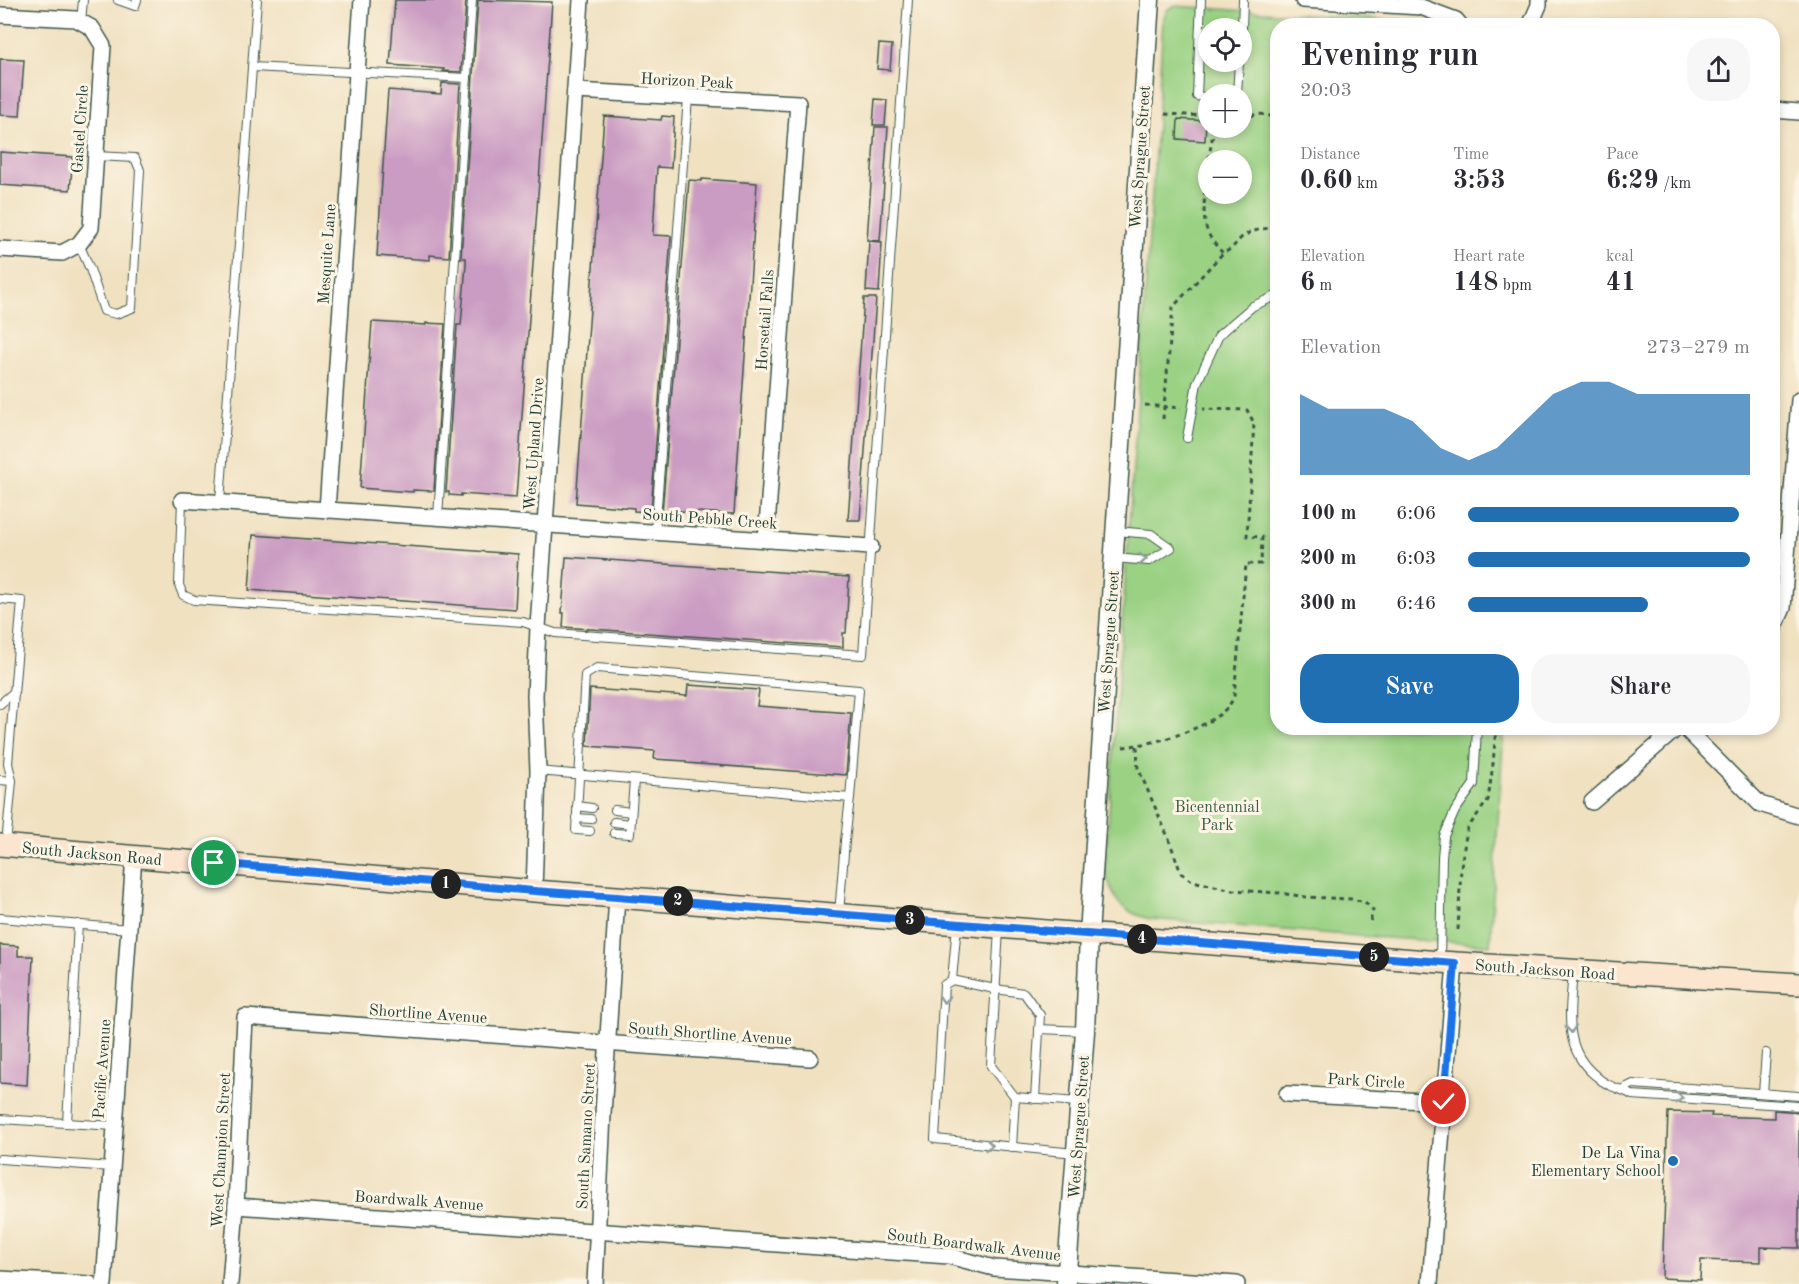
<!DOCTYPE html>
<html lang="en">
<head>
<meta charset="utf-8">
<style>
  body { margin:0; font-family:"Old Standard TT",serif; background:#f7f7f7; color:#2b2b33; height:100vh; display:flex; flex-direction:column; font-size:22px; white-space:nowrap }
  * { box-sizing:border-box; margin:0 }
  p { font-size:20px; color:#7c7c81 }
  .icon { flex:none; width:33px; height:33px; fill:none; stroke:currentColor; stroke-width:2; stroke-linecap:round; stroke-linejoin:round }
  .map { position:relative; flex:1; overflow:hidden }
  .panel { position:absolute; left:1270px; top:18px; width:510px; height:717px; display:flex; flex-direction:column; background:#fff; border-radius:24px; box-shadow:0 3px 9px #0003 }
  .panel>* { flex:none }
  .controls { position:absolute; left:1198px; top:18px; display:grid; gap:12px }
  .controls a { display:grid; place-items:center; width:54px; height:54px; border-radius:50%; background:#fff; box-shadow:0 3px 9px #0003; font-size:30px }
  .pin { position:absolute; display:grid; place-items:center; width:51px; height:51px; color:#fff; margin:-26px; border:3px solid #fff; border-radius:50%; box-shadow:0 2px 6px #0007 }
  .km { position:absolute; width:30px; height:30px; margin:-15px; border-radius:50%; background:#222; color:#fff; font-size:16px; line-height:30px; text-align:center }
  .round { display:grid; place-items:center; flex:none; width:63px; height:63px; border-radius:24px; background:#f7f7f7 }
  .headline { display:flex; align-items:center; justify-content:space-between; height:102px; padding:0 30px }
  h1 { font-size:33px; font-weight:800; line-height:45px }
  .stats { display:grid; grid-template-columns:repeat(3,1fr); gap:9px; height:102px; padding:6px 30px }
  .stats div { display:grid; align-content:center }
  .stats b { font-size:26px; font-weight:800 }
  .stats small { font-size:16px; font-weight:400 }
  .stats p { font-size:16px }
  .chart { height:168px; padding:12px 30px }
  .chart p { display:flex; justify-content:space-between }
  .chart svg { width:100%; height:108px; margin-top:6px; fill:#1f6fb2; opacity:.7 }
  .action { display:flex; gap:12px; margin-top:auto; padding:12px 30px }
  .action a { flex:1; height:69px; border-radius:24px; background:#1f6fb2; color:#fff; font-size:24px; font-weight:800; line-height:69px; text-align:center }
  .action a+a { background:#f7f7f7; color:#2b2b33 }
  ul { padding:0 30px; list-style:none; font-size:20px }
  li { display:grid; grid-template-columns:96px 72px 1fr; align-items:center; height:45px }
  li i { height:15px; border-radius:8px; background:#1f6fb2 }
  .map>svg:first-child { display:block }
</style>
</head>
<body>
<div class="map">
<svg width="1799" height="1284" viewBox="0 0 1799 1284">
  <rect width="100%" height="100%" fill="#fcf5e5"/>
  <filter id="ink" filterUnits="userSpaceOnUse"><feTurbulence type="fractalNoise" baseFrequency=".0167" numOctaves="2"/><feDisplacementMap in="SourceGraphic" scale="12" xChannelSelector="R" yChannelSelector="G"/><feConvolveMatrix kernelMatrix="1 2 1 2 8 2 1 2 1" color-interpolation-filters="sRGB"/></filter>
  <filter id="wash" filterUnits="userSpaceOnUse"><feTurbulence type="fractalNoise" baseFrequency=".008" numOctaves="4" result="noise"/><feDisplacementMap in="SourceGraphic" scale="24" xChannelSelector="R" yChannelSelector="G"/><feGaussianBlur stdDeviation="1.35" result="paint"/><feColorMatrix in="noise" values="0 0 0 0 0 0 0 0 0 0 0 0 0 0 0 0 0 1.4 0 .05"/><feComposite in="paint" operator="in"/></filter>
  <g filter="url(#wash)">
    <rect width="100%" height="100%" fill="#f0e1c1"/>
    <!-- green -->
    <path fill="#9ad183" stroke="#5c875c" stroke-width="1.5" fill-rule="evenodd" d="M1175 6 1426 23 1431 25 1278 26V728H1504L1490 945 1359 936 1150 919C1119 911 1113 900 1105 870L1157 124 1163 19 1168 9ZM1209 28H1242V62H1209ZM1209 94H1242V128H1209ZM1209 160H1242V194H1209Z"/>
    <g id="blocks">
      <!-- building -->
      <g fill="#cb9cc3">
        <path d="M395 0H466L461 72 443 71 444 69 390 65Z"/>
        <path d="M478 0 552 2 516 498 461 494V496L449 495V492H446L457 325H461L466 265V258H461Z"/>
        <path d="M879 44 892 45 890 70 877 69Z"/>
        <path d="M0 59 24 60 20 116 0 115Z"/>
        <path d="M442 83 460 84 449 257 430 255V260L377 256 388 90 441 94Z"/>
        <path d="M875 99 887 100 885 125H873Z"/>
        <path d="M604 116 661 120 662 116 674 117 671 168 657 167 653 232V235L671 236 651 512 634 511V508L576 503Z"/>
        <path d="M1178 119 1206 121 1205 141 1177 139Z"/>
        <path d="M875 127H888L880 241 867 240Z"/>
        <path d="M0 152 73 157 70 190 0 185Z"/>
        <path d="M702 179 757 183 734 514 678 511V514L662 513 689 180 702 181Z"/>
        <path d="M869 241 882 242 879 292 866 291Z"/>
        <path d="M864 298H876L860 520H848Z"/>
        <path d="M372 322 426 325V323L445 324 434 491 413 490V492L398 491 360 488Z"/>
        <path d="M253 535 518 554 515 609 249 590Z"/>
        <path d="M566 557 849 577 846 633H843V647L563 627 564 613H562Z"/>
        <path d="M688 685 759 690 757 706 851 713 846 775 686 763V761L654 759 655 751 587 746 590 689 687 696Z"/>
        <path d="M0 945 18 946V956H33L27 1085 0 1083Z"/>
        <path d="M1774 1110 1799 1112V1248L1761 1247V1262L1701 1260 1700 1280 1662 1278 1668 1112 1712 1113 1711 1116 1774 1118Z"/>
      </g>
    </g>
  </g>
  <g filter="url(#ink)">
    <use href="#blocks" fill-opacity="0" stroke="#3e5649" stroke-width="1.5"/>
    <g fill="none" stroke-linecap="round" stroke-linejoin="round">
      <!-- service casing -->
      <g stroke="#3e5649" stroke-width="10">
        <g id="service">
          <path d="M118 0 135 6 137 0"/>
          <path d="M1201 0 1197 96 1209 98"/>
          <path d="M81 22 83 0"/>
          <path d="M1242 28 1243 0"/>
          <path d="M252 67 467 78"/>
          <path d="M1237 94 1239 62"/>
          <path d="M79 244 90 269 104 311 116 314 132 308 140 170 135 158 96 156"/>
          <path d="M1187 438 1197 383 1219 335 1253 306 1278 295"/>
          <path d="M182 500 179 585 183 595 194 600 523 622 555 633 863 655 908 0"/>
          <path d="M220 502 257 0"/>
          <path d="M438 517 472 0"/>
          <path d="M655 532 688 98"/>
          <path d="M1115 558 1149 561 1171 548 1151 534 1116 531"/>
          <path d="M0 599 22 601 8 763 12 781"/>
          <path d="M0 704 14 692"/>
          <path d="M538 771 850 798 845 841 839 914"/>
          <path d="M0 780 12 781 6 844"/>
          <path d="M577 806 592 808"/>
          <path d="M615 810 631 812"/>
          <path d="M576 818 591 819"/>
          <path d="M614 822 630 824"/>
          <path d="M590 831 576 830 585 675 597 668 859 690 850 798"/>
          <path d="M614 833 630 834 634 780"/>
          <path d="M0 918 129 929"/>
          <path d="M957 925 952 980 944 985 935 1139 1075 1153"/>
          <path d="M999 929 991 1066 1015 1097 1078 1102"/>
          <path d="M1440 961 1442 857 1444 836 1455 811 1474 784 1477 728"/>
          <path d="M1573 972C1570 1011 1562 1049 1596 1076 1599 1079 1603 1082 1607 1084 1616 1089 1623 1089 1632 1095L1799 1106"/>
          <path d="M952 980 995 989 1024 993 1040 1015 1035 1099"/>
          <path d="M1039 1029 1085 1031"/>
          <path d="M1623 1089 1633 1084 1799 1096"/>
          <path d="M1763 1093 1766 1053"/>
          <path d="M0 1119 115 1126"/>
          <path d="M67 1123 78 924"/>
          <path d="M1012 1147 1015 1097"/>
          <path d="M0 1159 112 1167"/>
        </g>
      </g>
      <!-- minor casing -->
      <g stroke="#3e5649" stroke-width="18">
        <g id="minor">
          <path d="M1303 0 1421 7 1456 20 1461 26"/>
          <path d="M0 15 76 19 92 28 103 46 91 228 79 244 62 253 0 249"/>
          <path d="M1530 26 1539 5V0"/>
          <path d="M575 91 798 103 766 540"/>
          <path d="M1773 110 1799 112"/>
          <path d="M182 500 871 547"/>
          <path d="M327 510 362 0"/>
          <path d="M1773 631 1783 608 1799 400"/>
          <path d="M1685 728 1760 804 1799 816"/>
          <path d="M1592 802 1677 728"/>
          <path d="M534 891 538 771 535 696 538 627 581 0"/>
          <path d="M1287 1094 1444 1102"/>
          <path d="M236 1206 949 1256 994 1268 1237 1284"/>
          <path d="M0 1279 90 1284"/>
          <path d="M104 1284 134 856"/>
          <path d="M230 1284 236 1206 245 1017 810 1058"/>
          <path d="M595 1284 603 1114 617 897"/>
          <path d="M1430 1284 1455 963"/>
        </g>
      </g>
      <!-- tertiary casing -->
      <g stroke="#3e5649" stroke-width="21">
        <path id="tertiary" d="M1066 1284 1085 1031 1089 935 1150 0"/>
      </g>
      <!-- secondary casing -->
      <g stroke="#3e5649" stroke-width="24">
        <path id="secondary" d="M0 845 534 891 617 897 1440 962 1799 984"/>
      </g>
      <!-- path -->
      <g stroke="#3e5649" stroke-width="3" stroke-dasharray="4.5 4.5" stroke-linecap="butt">
        <path d="M1165 114 1209 116"/>
        <path d="M1242 118C1256 114 1267 111 1278 121"/>
        <path d="M1214 128C1210 151 1199 209 1207 230 1210 239 1217 247 1223 253"/>
        <path d="M1145 405 1181 408"/>
        <path d="M1163 419 1173 307 1223 253C1233 249 1234 245 1241 238 1252 229 1265 229 1278 227"/>
        <path d="M1137 746 1138 768 1168 837 1181 873 1192 881 1233 890 1280 893 1306 897 1351 899 1365 902 1373 910 1370 923"/>
        <path d="M1123 747C1151 745 1225 726 1234 696L1246 564H1261L1262 537 1247 536 1254 423 1247 410 1203 409"/>
        <path d="M1458 930 1461 867 1467 829 1488 800 1493 764 1496 728"/>
      </g>
      <!-- service -->
      <use href="#service" stroke="#fff" stroke-width="8"/>
      <!-- minor -->
      <use href="#minor" stroke="#fff" stroke-width="15"/>
      <!-- tertiary -->
      <use href="#tertiary" stroke="#fff" stroke-width="18"/>
      <!-- secondary -->
      <use href="#secondary" stroke="#fbe5cf" stroke-width="21"/>
    </g>
    <!-- one-way arrows -->
    <defs><path id="oneway-chevron" d="M-2-3.5L2.5 0L-2 3.5" fill="none" stroke-width="1.6" stroke-linecap="round" stroke-linejoin="round" transform="scale(1.5)"/></defs>
    <g stroke="#8f9e9a">
      <use href="#oneway-chevron" transform="translate(1143 559) rotate(-4)"/>
      <use href="#oneway-chevron" transform="translate(944 999) rotate(94)"/>
      <use href="#oneway-chevron" transform="translate(1571 1029) rotate(84)"/>
      <use href="#oneway-chevron" transform="translate(1679 1098) rotate(4)"/>
      <use href="#oneway-chevron" transform="translate(989 1145) rotate(6)"/>
    </g>
  </g>
  <g fill="none" stroke-linecap="round" stroke-linejoin="round" filter="url(#ink)">
    <!-- route casing -->
    <g stroke="#fff" stroke-width="12">
      <path id="route" d="M214 863 534 891 617 897 1455 963 1444 1102"/>
    </g>
    <!-- route -->
    <use href="#route" stroke="#1a73e8" stroke-width="8"/>
  </g>
  <!-- markers -->
  <circle fill="#1f6fb2" stroke="#fcf5e5" stroke-width="2" cx="1673" cy="1161" r="6"/>
  <g text-anchor="middle" stroke-width="6" stroke-linejoin="round" paint-order="stroke">
    <!-- street labels -->
    <g font-size="16" fill="#1f3d34" stroke="#fcf5e5">
      <text transform="translate(687 80) rotate(3)" y="6">Horizon Peak</text>
      <text transform="translate(79 129) rotate(-86)" y="6">Gastel Circle</text>
      <text transform="translate(1139 157) rotate(-86)" y="6">West Sprague Street</text>
      <text transform="translate(326 254) rotate(-86)" y="6">Mesquite Lane</text>
      <text transform="translate(764 320) rotate(-86)" y="6">Horsetail Falls</text>
      <text transform="translate(533 444) rotate(-86)" y="6">West Upland Drive</text>
      <text transform="translate(710 518) rotate(4)" y="6">South Pebble Creek</text>
      <text transform="translate(1108 642) rotate(-86)" y="6">West Sprague Street</text>
      <text transform="translate(92 853) rotate(5)" y="6">South Jackson Road</text>
      <text transform="translate(1545 969) rotate(4)" y="6">South Jackson Road</text>
      <text transform="translate(428 1013) rotate(4)" y="6">Shortline Avenue</text>
      <text transform="translate(710 1033) rotate(4)" y="6">South Shortline Avenue</text>
      <text transform="translate(101 1069) rotate(-86)" y="6">Pacific Avenue</text>
      <text transform="translate(1366 1080) rotate(3)" y="6">Park Circle</text>
      <text transform="translate(1078 1127) rotate(-86)" y="6">West Sprague Street</text>
      <text transform="translate(585 1136) rotate(-87)" y="6">South Samano Street</text>
      <text transform="translate(220 1150) rotate(-87)" y="6">West Champion Street</text>
      <text transform="translate(419 1200) rotate(4)" y="6">Boardwalk Avenue</text>
      <text transform="translate(974 1244) rotate(7)" y="6">South Boardwalk Avenue</text>
    </g>
    <!-- park labels -->
    <g font-size="16" fill="#385b44" stroke="#fcf5e5">
      <text x="1217" y="812">Bicentennial<tspan x="1217" dy="18">Park</tspan></text>
    </g>
    <!-- poi labels -->
    <g font-size="16" fill="#1f3d34" stroke="#fcf5e5" text-anchor="end">
      <text x="1661" y="1158">De La Vina<tspan x="1661" dy="18">Elementary School</tspan></text>
    </g>
  </g>
</svg>
<div class="controls">
<a><svg class="icon" aria-label="locate" viewBox="0 0 24 24"><circle cx="12" cy="12" r="6"/><path d="M12 2v4M12 18v4M2 12h4M18 12h4"/></svg></a>
<a>+</a>
<a>−</a>
</div>
<div class="pin" style="left:214px;top:863px;background:#1e9e55"><svg class="icon" aria-label="arrive" viewBox="0 0 24 24"><path d="M6 21V4h12l-3 4 3 4H6"/></svg></div>
<div class="pin" style="left:1444px;top:1102px;background:#d93025"><svg class="icon" aria-label="check" viewBox="0 0 24 24"><path d="M5 12l5 5 9-10"/></svg></div>
<b class="km" style="left:446px;top:884px">1</b>
<b class="km" style="left:678px;top:901px">2</b>
<b class="km" style="left:910px;top:920px">3</b>
<b class="km" style="left:1142px;top:939px">4</b>
<b class="km" style="left:1374px;top:957px">5</b>
<section class="panel">
<div class="headline"><div><h1>Evening run</h1><p>20:03</p></div><a class="round"><svg class="icon" aria-label="share" viewBox="0 0 24 24"><path d="M12 15V3M7 8l5-5 5 5M5 13v7h14v-7"/></svg></a></div>
<div class="stats">
<div><p>Distance</p><b>0.60<small> km</small></b></div>
<div><p>Time</p><b>3:53</b></div>
<div><p>Pace</p><b>6:29<small> /km</small></b></div>
</div>
<div class="stats">
<div><p>Elevation</p><b>6<small> m</small></b></div>
<div><p>Heart rate</p><b>148<small> bpm</small></b></div>
<div><p>kcal</p><b>41</b></div>
</div>
<div class="chart"><p><span>Elevation</span>273–279 m</p>
<svg viewBox="0 0 160 44" preserveAspectRatio="none"><path d="M0 44V11L10 17L20 17L30 17L40 22L50 33L60 38L70 33L80 22L90 11L100 6L110 6L120 11L130 11L140 11L150 11L160 11V44z"/></svg>
</div>
<ul>
<li><b>100 m</b>6:06<i style="width:96%"></i></li>
<li><b>200 m</b>6:03<i style="width:100%"></i></li>
<li><b>300 m</b>6:46<i style="width:64%"></i></li>
</ul>
<div class="action"><a>Save</a><a>Share</a></div>
</section>
</div>
</body>
</html>
